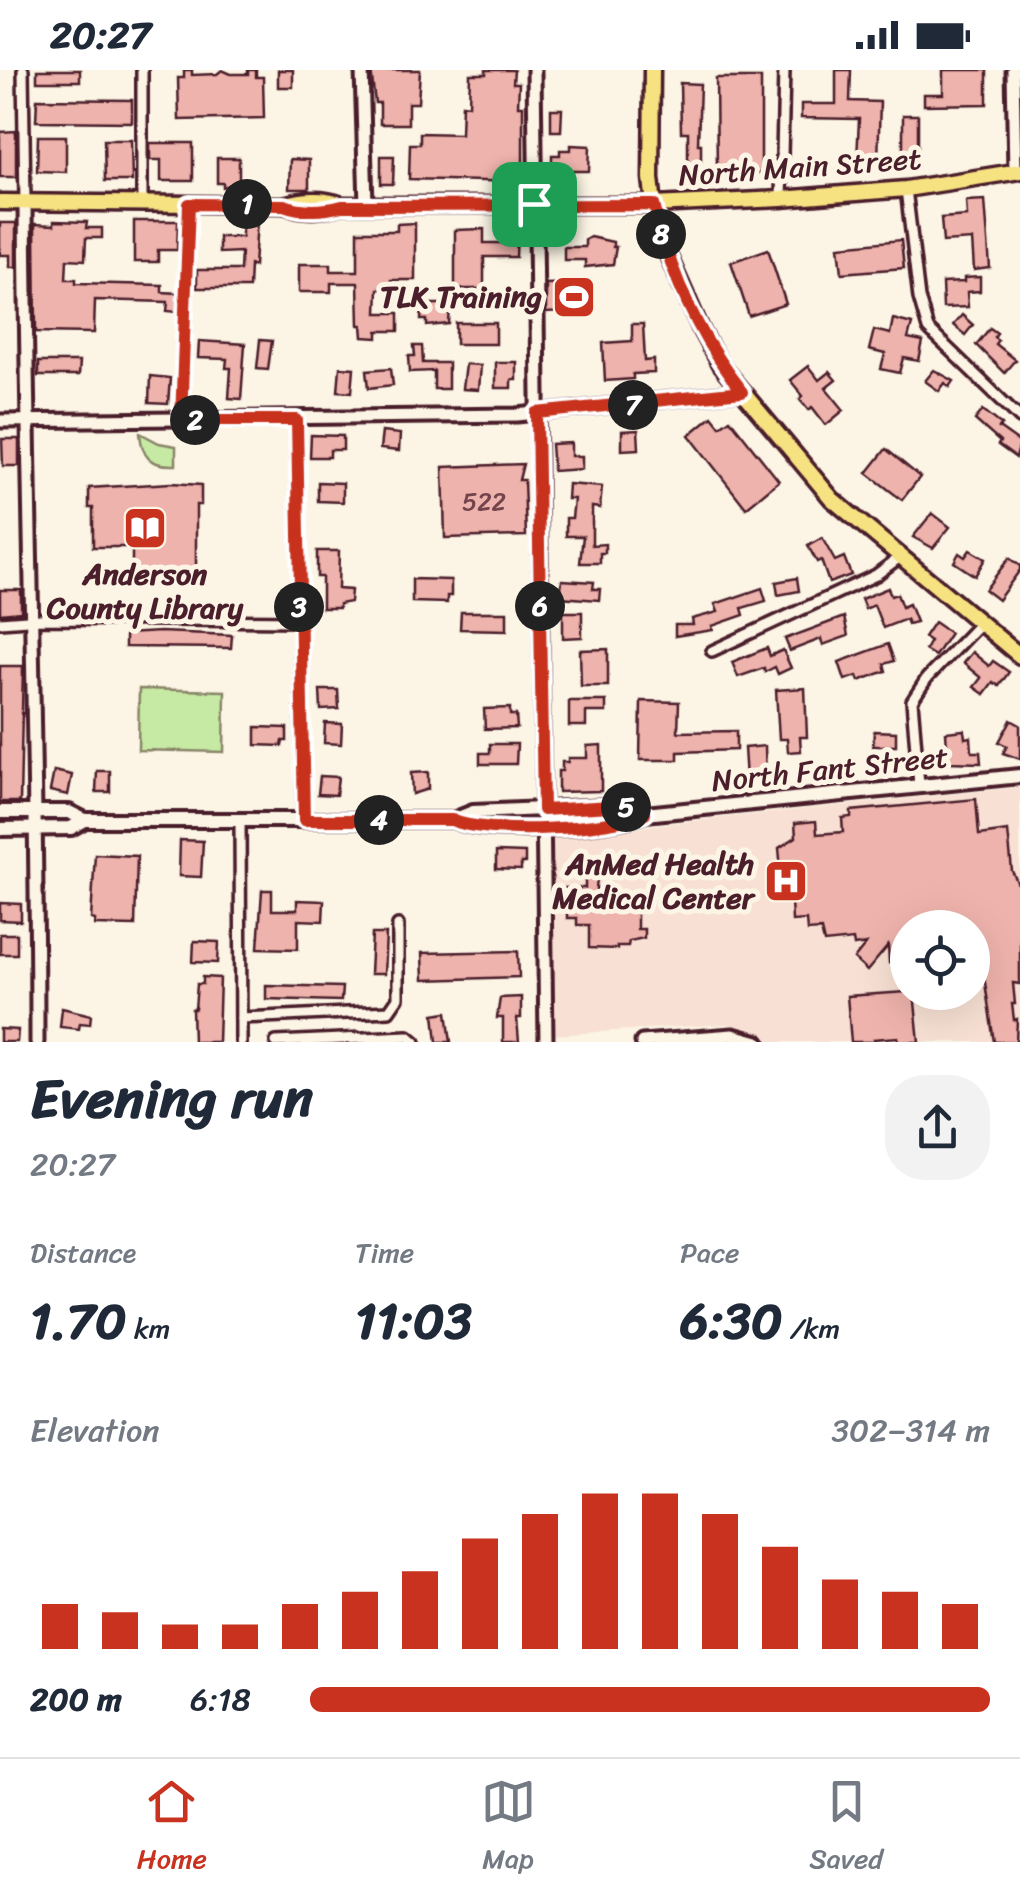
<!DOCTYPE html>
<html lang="en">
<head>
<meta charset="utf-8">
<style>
  body { margin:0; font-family:Sriracha,sans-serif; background:#f2f2f3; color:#1f2937; height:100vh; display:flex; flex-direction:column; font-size:38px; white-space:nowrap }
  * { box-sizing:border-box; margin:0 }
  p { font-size:32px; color:#747a83 }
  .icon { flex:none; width:55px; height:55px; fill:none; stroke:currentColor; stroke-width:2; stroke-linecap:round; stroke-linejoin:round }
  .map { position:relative; height:972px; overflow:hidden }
  .details { display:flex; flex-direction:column; background:#fff; flex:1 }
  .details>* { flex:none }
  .tools { position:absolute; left:890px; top:840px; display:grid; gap:20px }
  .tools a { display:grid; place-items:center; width:100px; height:100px; border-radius:50%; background:#fff; box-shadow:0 10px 40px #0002; font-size:50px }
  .pin { position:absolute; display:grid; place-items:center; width:85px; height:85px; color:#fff; margin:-42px; border-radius:20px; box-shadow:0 5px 15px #0006 }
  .km { position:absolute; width:50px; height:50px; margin:-25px; border-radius:50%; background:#222; color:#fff; font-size:28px; line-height:50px; text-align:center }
  .round { display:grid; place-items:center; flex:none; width:105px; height:105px; border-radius:40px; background:#f2f2f3 }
  .head { display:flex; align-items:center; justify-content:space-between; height:170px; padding:0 30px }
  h1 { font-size:55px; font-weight:700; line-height:75px }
  .metrics { display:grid; grid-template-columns:repeat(3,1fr); gap:15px; height:170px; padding:10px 30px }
  .metrics div { display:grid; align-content:center }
  .metrics b { font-size:50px; font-weight:700 }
  .metrics small { font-size:28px; font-weight:400 }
  .metrics p { font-size:28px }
  .chart { height:280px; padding:20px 30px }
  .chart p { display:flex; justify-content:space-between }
  .chart svg { width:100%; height:180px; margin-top:10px; stroke:#c8321e; stroke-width:6 }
  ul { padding:0 30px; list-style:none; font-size:32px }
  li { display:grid; grid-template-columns:160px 120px 1fr; align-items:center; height:75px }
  li i { height:25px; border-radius:12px; background:#c8321e }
  .status { display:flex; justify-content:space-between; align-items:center; height:70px; padding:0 50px; background:#fff; direction:ltr }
  .status svg { height:28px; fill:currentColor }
  .dock { display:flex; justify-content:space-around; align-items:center; height:140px; border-top:2px solid #e0e1e3; background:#fff; font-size:28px; color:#747a83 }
  .dock a { display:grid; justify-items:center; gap:5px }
  .dock .on { color:#c8321e }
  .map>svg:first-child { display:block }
</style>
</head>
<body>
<div class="status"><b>20:27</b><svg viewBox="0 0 49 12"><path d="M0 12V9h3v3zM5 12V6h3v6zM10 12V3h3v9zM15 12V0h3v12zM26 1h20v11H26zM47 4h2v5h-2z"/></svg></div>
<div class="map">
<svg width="1020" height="972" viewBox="0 0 1020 972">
  <rect width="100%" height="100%" fill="#fcf5e5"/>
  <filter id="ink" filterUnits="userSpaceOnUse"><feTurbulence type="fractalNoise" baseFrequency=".01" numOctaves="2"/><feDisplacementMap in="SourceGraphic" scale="20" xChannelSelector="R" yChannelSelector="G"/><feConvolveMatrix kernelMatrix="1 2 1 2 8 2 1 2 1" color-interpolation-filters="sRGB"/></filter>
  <g filter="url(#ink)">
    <!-- built -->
    <path fill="#f8e1d4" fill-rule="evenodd" d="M1020 717V972H773L748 959 727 954 553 965 551 765 613 763 652 755ZM908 858H972V922H908Z"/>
    <!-- green -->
    <g fill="#c6eaa3" stroke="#888467" stroke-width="2.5">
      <path d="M140 363 159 373 176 376V395C150 396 142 388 140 363Z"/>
      <path d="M139 619 225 621 224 682 138 680Z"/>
    </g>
    <!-- building -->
    <g fill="#eeb3ac" stroke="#4a1f2b" stroke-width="2.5">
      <rect x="37" y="0" width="43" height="11"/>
      <path d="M184 0H192V5L217 4 222 0 231 4H248V0H256V7H263L264 48 179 50 178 8H184Z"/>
      <rect x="278" y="0" width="15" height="17"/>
      <path d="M371 0H420L418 33H408V54H380V33H375Z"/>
      <path d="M486 0H514L513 13H519L518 36H523V112L409 109 410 74H420V63L461 64 462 34 469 35 470 4H486Z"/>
      <path d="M836 0H851L850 31 880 32 878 90 857 89 859 49 801 48V34H836Z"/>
      <path d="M943 0H987V34L924 35V24H943Z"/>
      <path d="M716 8H761V103H717Z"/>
      <path d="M680 13 700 14 698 74H701V106H688V62H681Z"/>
      <path d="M37 29 132 30V52L36 51Z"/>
      <path d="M551 39H562L561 61H551Z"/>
      <rect x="903" y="45" width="15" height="45"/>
      <path d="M16 61V107H0V62Z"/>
      <path d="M38 66H66V102L37 101Z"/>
      <path d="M104 70H131L132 111H105Z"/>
      <path d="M150 73H193V111H161V90H150Z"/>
      <path d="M571 75 590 76 589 101H560V97L552 96V85H560V80H571Z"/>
      <path d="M381 86H394L393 114H381Z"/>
      <path d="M217 88H239V113L223 117V113H217Z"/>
      <path d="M290 89 309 90V119H289Z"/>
      <path d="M985 130 990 198 974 200 972 170 943 172 941 148 967 146 966 131Z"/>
      <path d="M242 150 257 151 254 196 250 195 249 218H197V200H240L241 182 219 183V167H242Z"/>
      <path d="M54 151 87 152 86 158H102V168H86L85 190 67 189 66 209H76V213L162 215V222L178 223 177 242 167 241 168 232 95 230 94 263 36 262 35 154 54 155Z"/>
      <path d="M134 151H178L177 180H158V192H134Z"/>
      <path d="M0 153H16V197H10V185H0Z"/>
      <path d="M415 153V210H391V219H378L377 243H399V261H378V268L363 267 362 255H359L358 213H331V222H299V194H331V201H358V161H397V154Z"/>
      <path d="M484 159V173H507V162H517L516 187H484V219H455V160Z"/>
      <path d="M590 167 613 172V177H616L613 194 585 197V190H564V177H585V170Z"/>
      <path d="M901 170 904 198 842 203 839 176Z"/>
      <path d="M768 179 786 234 749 246 731 192Z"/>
      <path d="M980 207V221L967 222 968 237 943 238 942 213 964 212V208Z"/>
      <path d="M584 213V241L546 243V214Z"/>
      <path d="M422 234H450L449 254 427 256V250H421Z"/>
      <path d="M962 245 973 255 965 265 953 255Z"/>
      <path d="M893 249 912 254 908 269 923 272 919 291 904 288 900 303 881 299 885 284 869 280 874 260 890 264Z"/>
      <rect x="456" y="253" width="40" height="21"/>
      <path d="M632 254H643L645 291 654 290V303L633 304V309L605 311 603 273 632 271Z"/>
      <path d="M990 258 997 263 994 267 998 270 995 274 1015 290 1004 303 976 275Z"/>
      <path d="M260 270 272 271 268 299 257 298Z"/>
      <path d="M199 271 245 274 241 329 229 328 231 298H226L227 289 198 288Z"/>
      <path d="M414 276H422L423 293H448V319H434V301L410 302 409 286H415Z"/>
      <path d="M38 292H79L78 306H38Z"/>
      <path d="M495 292H516V310H511V318H495Z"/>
      <path d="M465 294 480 295 478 320 462 319Z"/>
      <path d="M808 296 819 310 829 302 836 310 826 318 844 340 826 355 812 337 809 340 800 329 803 326 790 310Z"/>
      <path d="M340 297 354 298 352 322 338 321Z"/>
      <path d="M391 298 393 315 369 318 367 300Z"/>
      <path d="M934 300 954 311 950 317 945 313 939 321 925 311Z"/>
      <path d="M150 306 170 308 168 334 149 333Z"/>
      <path d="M983 340 1002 355 999 358 1020 373 1016 388 998 375 1000 372 975 350Z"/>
      <path d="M712 346 720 356 730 349 779 411 746 438 689 365Z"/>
      <path d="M638 360 639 379 622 380V361Z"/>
      <path d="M382 362 400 364 399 381 380 379Z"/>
      <path d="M311 365 343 366V380H330V387H310Z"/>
      <path d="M2 369H19V396H3Z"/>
      <path d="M571 373V386H582V399L553 401 551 374Z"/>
      <path d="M886 379 920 407 902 430 867 403Z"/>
      <path d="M523 394 519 410H524L526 466 445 468 443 397Z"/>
      <path d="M318 412 343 413V432L318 431Z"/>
      <path d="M171 413 201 415V435H196V500L151 501V504L132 505V477H93V438H89V418Z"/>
      <path d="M568 414 602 417 600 438 592 437V475L605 474V483H600V493H580L583 466H566V448H572L574 429H567Z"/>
      <path d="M932 443 950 457 933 478 913 467Z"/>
      <path d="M822 468 835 491 844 487 851 505 829 513 821 490 817 492 808 476Z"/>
      <path d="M970 480 985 489 975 506 954 492 959 483 965 487Z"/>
      <path d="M317 481H339L338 519 351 520 350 532 339 534V538H322V507H317Z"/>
      <path d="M1009 488 1020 496V500L998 530 985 520Z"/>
      <path d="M797 508 799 521 778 525 776 512Z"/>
      <path d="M412 509 451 510V526H447V533L412 532Z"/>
      <path d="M562 510 594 512 593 519H600L599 530 560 527Z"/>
      <path d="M762 518 766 531 742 538 744 545 712 556 713 560 675 566V555H693L692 549 718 542 715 534Z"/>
      <path d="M888 518 891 526 897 524 902 537 909 534 916 552 908 554 906 549 883 558 874 535 865 539 861 529Z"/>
      <path d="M0 520H21V542L0 544Z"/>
      <path d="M461 542H507V560L460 559Z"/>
      <path d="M563 542H582V567L563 568Z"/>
      <path d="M844 547 848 566 823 575 821 569 790 581 785 569Z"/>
      <path d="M934 552 950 563 935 586 925 580 930 571 924 567Z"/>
      <path d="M160 562 232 565 231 578 125 577V564Z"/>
      <path d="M888 574 894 591 884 594 886 601 859 611 857 606 845 610 839 592Z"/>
      <path d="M767 578 770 586 783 580 791 598 778 604 775 597 765 602 764 598 738 607 732 592Z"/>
      <path d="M608 579V616H581L580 580Z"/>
      <path d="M972 582 989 596 993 591 1009 602 999 616 993 612 984 624 974 617 981 608 963 593Z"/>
      <path d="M0 596H23L20 732H0Z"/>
      <path d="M805 618 807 667H800L801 681 788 682 787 669H779L776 620Z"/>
      <path d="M320 620H338L339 639 321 640Z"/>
      <path d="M569 631H606V642H586V656H569Z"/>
      <path d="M641 631 679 632 678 662 736 661V680L678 682V690H640Z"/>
      <path d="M510 638V645H516L517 658 485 659 484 639Z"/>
      <path d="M1011 650 1020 655V689L1003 683 1007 676 999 672Z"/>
      <path d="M325 653 342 654 341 674 324 673Z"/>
      <path d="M256 657 287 658V671H283L282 676 256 675Z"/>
      <path d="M964 660 965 668 971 667 972 682H980L981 693 948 692 946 662Z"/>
      <path d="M874 661 896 662V676H873Z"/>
      <path d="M490 674H517L516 694H480V683H490Z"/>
      <path d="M601 675V721L558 722V701H562V692H568V688H587V676Z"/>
      <path d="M765 676 766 708 746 709 744 678Z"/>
      <path d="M54 701 72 705 68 725 50 721Z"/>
      <path d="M97 701H110V722H96Z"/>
      <path d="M428 702V719L412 724 411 703Z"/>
      <path d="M320 706 338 707 336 725 318 724Z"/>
      <path d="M976 729 979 765 1008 761 1012 801 1020 818V914L1013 913 1015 934H1012L1014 950 1017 949 1016 972H994L984 906 972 907V858H908V891L889 893 888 876 867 901 854 889 866 874 854 876 853 870 824 873 821 860 807 861 806 850 792 851 791 831 784 832 779 778 796 767 795 753 816 751 817 764 843 762 842 748 851 747V741Z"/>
      <path d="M180 770 203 771 201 807 179 806Z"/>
      <path d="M496 782 525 783V793H521V800L496 799Z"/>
      <path d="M95 784 137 786 135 856 95 855V850L91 849Z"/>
      <path d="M585 807H597L596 819 628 823 630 837H637V859H644V868L629 871 628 876H617V879L589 878V855H577V848H567V839H562V831H559L560 818H585Z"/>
      <path d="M262 820H272V840H297V830L324 831 323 851 298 850V879L258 878Z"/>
      <path d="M0 833 21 834V851L0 850Z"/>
      <rect x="0" y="864" width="17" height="20"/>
      <path d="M372 864H386L384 904H370Z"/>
      <path d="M194 871 219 872 218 893 193 892Z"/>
      <path d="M518 881 519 907 423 910 422 883Z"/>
      <path d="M203 907 220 908 218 972H193L192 939H195L197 914H203Z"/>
      <path d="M266 915 342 917 341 931 266 929Z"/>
      <path d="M907 922H914L919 972H898V967L874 969V972H851L847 926Z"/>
      <path d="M521 927V948H517L519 972H503V948H497L500 928Z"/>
      <path d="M62 938 91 945 90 954 80 953 79 959 60 957Z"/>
      <path d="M447 942 451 972H437L434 944Z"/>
      <path d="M0 959 18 960 17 972H0Z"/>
    </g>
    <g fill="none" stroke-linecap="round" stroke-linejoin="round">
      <!-- minor casing -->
      <g stroke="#4a1f2b" stroke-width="16">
        <g id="minor">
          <path d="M23 0 25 132"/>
          <path d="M906 119 919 228 928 259 1020 348"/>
          <path d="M781 129 784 0"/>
          <path d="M142 133V0"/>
          <path d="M181 350 189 134"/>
          <path d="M297 350 303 749"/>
          <path d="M0 552 41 549 300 551"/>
          <path d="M712 581 876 505 900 487"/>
          <path d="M919 715 912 631 927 608 980 553"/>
          <path d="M240 749 241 972"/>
          <path d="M241 948 389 941 398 928V855"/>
          <path d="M276 972 408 966 415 972"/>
        </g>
      </g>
      <!-- tertiary casing -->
      <g stroke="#4a1f2b" stroke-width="19">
        <g id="tertiary">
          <path d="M362 0 366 135"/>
          <path d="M534 0 546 972"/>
          <path d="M1013 0 1015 102"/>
          <path d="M25 132C27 412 37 692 37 972"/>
          <path d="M0 351 517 345 741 322"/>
          <path d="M642 972 733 965 758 972"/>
        </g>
      </g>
      <!-- secondary casing -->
      <g stroke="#4a1f2b" stroke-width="20">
        <g id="secondary">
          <path d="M0 742H69L85 750"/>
          <path d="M453 750 473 742 613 736 645 744"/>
          <path d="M0 759 71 758 85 750H453C486 766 610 759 645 744L1020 706"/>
        </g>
      </g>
      <!-- primary casing -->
      <g stroke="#4a1f2b" stroke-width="21">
        <g id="primary">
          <path d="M652 0 651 108 654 135 664 176 702 262 720 295 832 429 1020 586"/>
          <path d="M0 132 284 135C303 129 324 128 342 135"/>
          <path d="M284 135C303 142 323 141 342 135H654L781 129 906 119 1020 101"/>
        </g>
      </g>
      <!-- minor -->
      <use href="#minor" stroke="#fcf5e5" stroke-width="9"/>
      <!-- tertiary -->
      <use href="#tertiary" stroke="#fcf5e5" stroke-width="11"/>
      <!-- secondary -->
      <use href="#secondary" stroke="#fcf5e5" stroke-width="12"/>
      <!-- primary -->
      <use href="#primary" stroke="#f7e281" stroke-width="14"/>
    </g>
  </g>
  <g fill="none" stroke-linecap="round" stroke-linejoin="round" filter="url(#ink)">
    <!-- route casing -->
    <g stroke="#fff" stroke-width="20">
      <path id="route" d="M189 134 284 135C303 142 323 141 342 136L654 135C670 202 699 268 742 322L537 343 543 740 612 736 645 744C611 759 486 766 452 750H304L297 350H181Z"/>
    </g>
    <!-- route -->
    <use href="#route" stroke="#c8321e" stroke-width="12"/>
  </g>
  <!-- icons -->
  <defs>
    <g id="stadium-square" transform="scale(2.25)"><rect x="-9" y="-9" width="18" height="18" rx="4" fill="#c8321e" stroke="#fcf5e5"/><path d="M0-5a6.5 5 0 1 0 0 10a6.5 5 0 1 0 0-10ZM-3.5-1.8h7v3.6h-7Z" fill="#fff"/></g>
    <g id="library-square" transform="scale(2.25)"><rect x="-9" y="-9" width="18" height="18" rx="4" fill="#c8321e" stroke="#fcf5e5"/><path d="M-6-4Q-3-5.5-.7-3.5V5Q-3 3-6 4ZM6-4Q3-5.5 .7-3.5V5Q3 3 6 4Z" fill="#fff"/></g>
    <g id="hospital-square" transform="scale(2.25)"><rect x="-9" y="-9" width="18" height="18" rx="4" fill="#c8321e" stroke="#fcf5e5"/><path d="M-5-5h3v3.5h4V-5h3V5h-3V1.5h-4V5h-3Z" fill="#fff"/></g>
  </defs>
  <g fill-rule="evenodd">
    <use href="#stadium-square" x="574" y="227"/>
    <use href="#library-square" x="145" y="458"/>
    <use href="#hospital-square" x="786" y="811"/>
  </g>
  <g text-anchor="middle" stroke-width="10" stroke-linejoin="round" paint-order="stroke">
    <!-- number labels -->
    <g font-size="25" fill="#73444b">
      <text x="484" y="440">522</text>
    </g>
    <!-- street labels -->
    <g font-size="30" fill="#4a1f2b" stroke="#fcf5e5">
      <text transform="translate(800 97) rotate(-4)" y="10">North Main Street</text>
      <text transform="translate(830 699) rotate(-6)" y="10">North Fant Street</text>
    </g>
    <!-- poi labels -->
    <g font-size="30" font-weight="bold" fill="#4a1f2b" stroke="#fcf5e5" text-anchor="end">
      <text x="542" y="237">TLK Training</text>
      <text x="145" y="514" text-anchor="middle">Anderson<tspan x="145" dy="34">County Library</tspan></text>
      <text x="754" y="804">AnMed Health<tspan x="754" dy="34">Medical Center</tspan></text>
    </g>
  </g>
</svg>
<div class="tools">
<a><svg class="icon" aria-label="locate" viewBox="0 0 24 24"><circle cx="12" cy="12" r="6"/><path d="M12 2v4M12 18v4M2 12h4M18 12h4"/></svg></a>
</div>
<div class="pin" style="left:534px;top:134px;background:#1e9e55"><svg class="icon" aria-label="arrive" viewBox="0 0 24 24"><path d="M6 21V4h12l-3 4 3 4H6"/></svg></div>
<b class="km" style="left:247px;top:134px">1</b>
<b class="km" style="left:195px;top:350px">2</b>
<b class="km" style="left:299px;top:537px">3</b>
<b class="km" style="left:379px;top:750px">4</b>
<b class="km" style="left:626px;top:737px">5</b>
<b class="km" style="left:540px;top:536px">6</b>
<b class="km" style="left:633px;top:335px">7</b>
<b class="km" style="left:661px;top:164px">8</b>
</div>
<section class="details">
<div class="head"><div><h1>Evening run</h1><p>20:27</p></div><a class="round"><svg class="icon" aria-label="share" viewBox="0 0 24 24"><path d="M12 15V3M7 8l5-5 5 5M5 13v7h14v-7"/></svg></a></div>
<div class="metrics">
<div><p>Distance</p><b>1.70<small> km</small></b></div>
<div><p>Time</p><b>11:03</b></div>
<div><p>Pace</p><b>6:30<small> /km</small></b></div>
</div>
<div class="chart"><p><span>Elevation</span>302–314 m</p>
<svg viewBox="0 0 160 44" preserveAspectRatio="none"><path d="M5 44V33M15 44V35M25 44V38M35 44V38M45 44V33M55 44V30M65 44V25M75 44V17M85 44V11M95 44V6M105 44V6M115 44V11M125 44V19M135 44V27M145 44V30M155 44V33"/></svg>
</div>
<ul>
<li><b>200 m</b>6:18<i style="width:100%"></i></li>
</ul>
</section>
<nav class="dock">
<a class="on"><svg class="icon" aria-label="home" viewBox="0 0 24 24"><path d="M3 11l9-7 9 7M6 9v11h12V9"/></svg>Home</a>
<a><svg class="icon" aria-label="map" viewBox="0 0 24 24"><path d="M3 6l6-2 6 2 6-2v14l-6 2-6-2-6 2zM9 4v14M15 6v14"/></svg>Map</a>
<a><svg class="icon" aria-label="saved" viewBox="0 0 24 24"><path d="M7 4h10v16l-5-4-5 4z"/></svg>Saved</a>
</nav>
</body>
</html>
